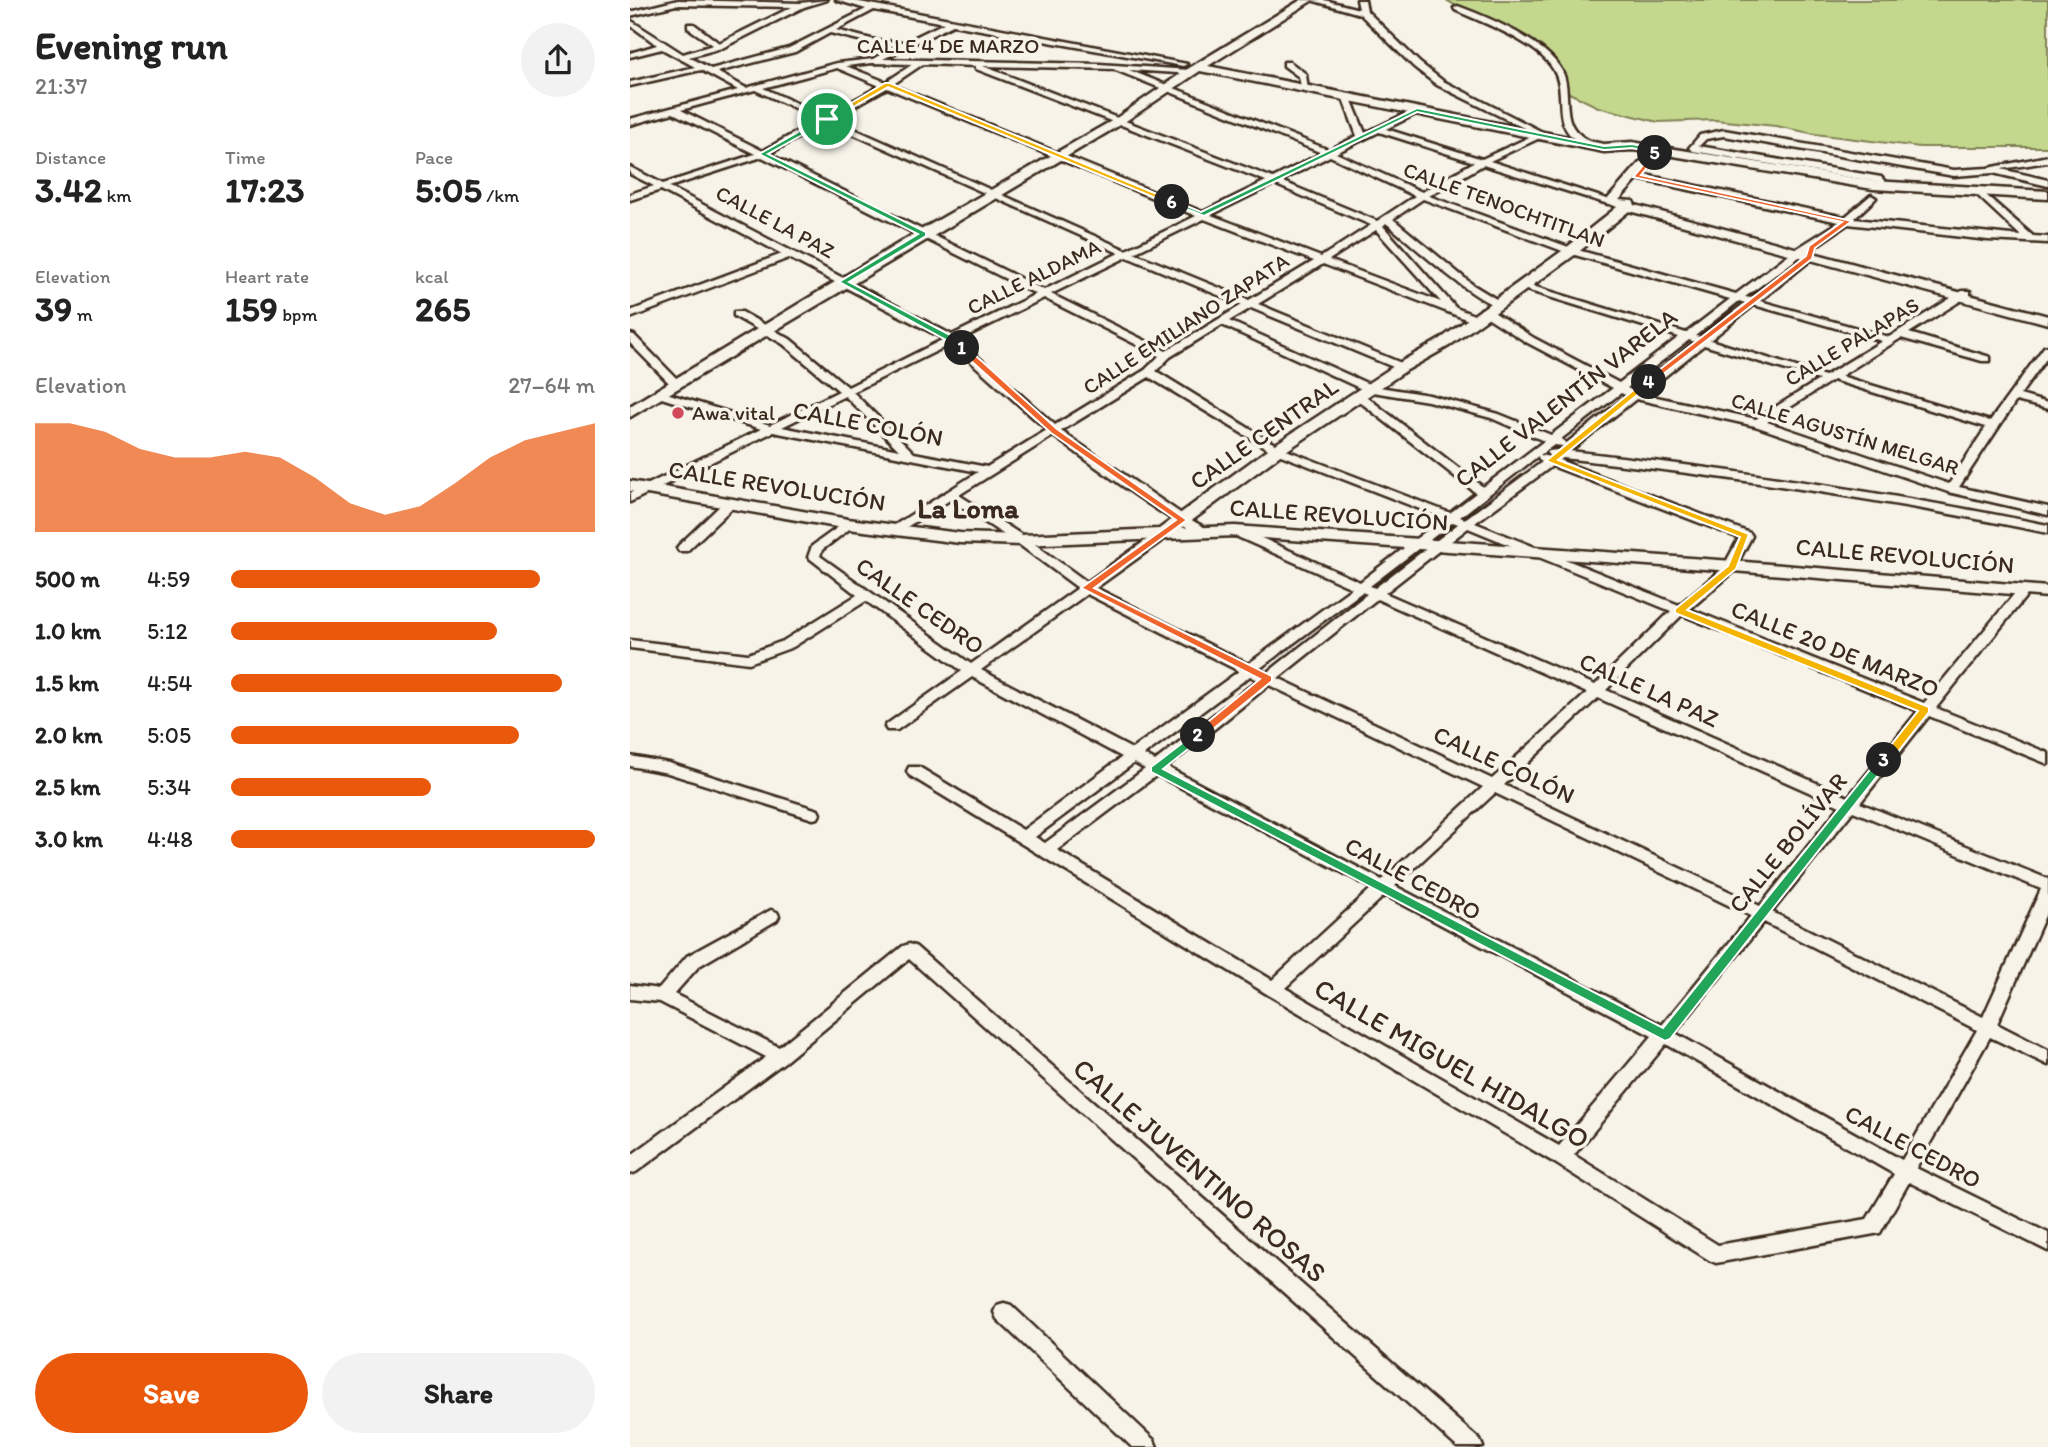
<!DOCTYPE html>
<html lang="en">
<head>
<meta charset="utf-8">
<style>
  body { margin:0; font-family:Itim,sans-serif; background:#f2f2f2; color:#222; height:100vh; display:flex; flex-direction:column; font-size:26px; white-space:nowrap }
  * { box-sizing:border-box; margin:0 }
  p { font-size:23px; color:#767676 }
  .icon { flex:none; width:38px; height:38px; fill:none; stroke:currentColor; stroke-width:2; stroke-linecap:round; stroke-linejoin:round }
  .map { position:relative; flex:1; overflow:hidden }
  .details { display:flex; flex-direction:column; background:#fff; width:630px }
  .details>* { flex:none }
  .pin { position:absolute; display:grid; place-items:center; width:60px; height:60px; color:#fff; margin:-30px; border:4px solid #fff; border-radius:50%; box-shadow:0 2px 7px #0007 }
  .km { position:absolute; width:35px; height:35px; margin:-18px; border-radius:50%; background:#222; color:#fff; font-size:19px; line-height:35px; text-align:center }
  .round { display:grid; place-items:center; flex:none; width:74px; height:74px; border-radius:37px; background:#f2f2f2 }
  .headline { display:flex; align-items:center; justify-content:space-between; height:119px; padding:0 35px }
  h1 { font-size:38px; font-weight:700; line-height:52px }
  .figures { display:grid; grid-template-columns:repeat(3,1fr); gap:10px; height:119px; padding:7px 35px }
  .figures div { display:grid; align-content:center }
  .figures b { font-size:35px; font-weight:700 }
  .figures small { font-size:19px; font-weight:400 }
  .figures p { font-size:19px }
  .chart { height:196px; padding:14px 35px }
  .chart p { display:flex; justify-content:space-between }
  .chart svg { width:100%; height:126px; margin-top:7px; fill:#ea580c; opacity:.7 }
  .cta { display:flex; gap:14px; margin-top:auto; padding:14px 35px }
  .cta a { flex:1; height:80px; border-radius:42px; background:#ea580c; color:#fff; font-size:28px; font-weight:700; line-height:80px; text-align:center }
  .cta a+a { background:#f2f2f2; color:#222 }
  ul { padding:0 35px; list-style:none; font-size:23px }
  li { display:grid; grid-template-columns:112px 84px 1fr; align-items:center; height:52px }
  li i { height:18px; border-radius:9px; background:#ea580c }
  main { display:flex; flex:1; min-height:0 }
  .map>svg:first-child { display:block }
</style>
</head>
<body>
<main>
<section class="details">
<div class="headline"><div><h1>Evening run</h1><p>21:37</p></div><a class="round"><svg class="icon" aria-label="share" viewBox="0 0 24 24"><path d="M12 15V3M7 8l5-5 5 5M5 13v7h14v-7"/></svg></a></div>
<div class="figures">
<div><p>Distance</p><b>3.42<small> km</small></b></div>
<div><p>Time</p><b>17:23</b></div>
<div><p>Pace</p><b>5:05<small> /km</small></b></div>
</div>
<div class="figures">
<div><p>Elevation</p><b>39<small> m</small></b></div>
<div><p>Heart rate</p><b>159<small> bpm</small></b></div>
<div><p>kcal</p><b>265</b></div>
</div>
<div class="chart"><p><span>Elevation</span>27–64 m</p>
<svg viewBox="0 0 160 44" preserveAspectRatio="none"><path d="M0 44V6L10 6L20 9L30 15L40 18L50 18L60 16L70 18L80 25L90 34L100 38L110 35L120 27L130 18L140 12L150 9L160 6V44z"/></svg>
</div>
<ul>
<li><b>500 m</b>4:59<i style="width:85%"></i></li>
<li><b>1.0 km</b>5:12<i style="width:73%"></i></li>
<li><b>1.5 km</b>4:54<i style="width:91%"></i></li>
<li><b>2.0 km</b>5:05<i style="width:79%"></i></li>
<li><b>2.5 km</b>5:34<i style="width:55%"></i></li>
<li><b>3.0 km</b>4:48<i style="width:100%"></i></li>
</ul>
<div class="cta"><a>Save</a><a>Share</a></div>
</section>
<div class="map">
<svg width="1418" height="1447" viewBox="0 0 1418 1447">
  <rect width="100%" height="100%" fill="#f7f3e8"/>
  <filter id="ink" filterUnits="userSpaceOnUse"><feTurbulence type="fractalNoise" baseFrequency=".0143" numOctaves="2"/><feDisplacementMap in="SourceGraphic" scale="14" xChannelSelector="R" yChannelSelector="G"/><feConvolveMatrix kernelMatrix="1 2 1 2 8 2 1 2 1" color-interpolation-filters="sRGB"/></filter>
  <g filter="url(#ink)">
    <!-- green -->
    <path fill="#c4d88d" stroke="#808156" stroke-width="2" d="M816 0H1418V147H1290L1185 134 1146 126 1085 120 1028 122 968 107 931 89 930 74 921 60Z"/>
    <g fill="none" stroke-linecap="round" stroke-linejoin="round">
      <!-- street casing -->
      <g stroke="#3b2a1e" stroke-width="5">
        <g id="street">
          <path d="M48 0 170 3 197 0 174 7 92 48 59 57 81 69 159 48 236 9 206 0H219L557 64 553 66 323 25 253 59 469 64 560 70H563V74L499 70 699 150 727 136 712 96 716 94 720 96 735 133 787 108 791 110 790 112 756 129 852 159 906 134 807 85 784 67 730 14 681 0H694L729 9 727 0H735L737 11 790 63 813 81 922 137 918 140 912 137 860 161 986 202 978 204 853 165 799 196 944 249 1106 294 1163 251 1209 222 1003 178 1002 176 1006 173 1215 217 1241 195 1246 198 1244 200 1224 219 1391 236 1346 194 1345 192 1349 189 1403 236 1418 237V243L1358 240 1218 224 1186 246 1182 259 1130 301 1259 337 1332 291H1340V295L1279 333 1360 357V361H1352L1271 338 1211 376 1360 421 1414 347 1418 346V356L1390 395 1418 403V409L1386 401 1329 487 1418 507V515L1318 492 1125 426 1006 399 940 451C1100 469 1260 493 1418 525V533C1257 500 1095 476 933 458L929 460 1120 533 1122 536 1108 562 1107 569 1060 609 1294 703 1390 587 1395 586 1401 590 1306 708 1418 753V764L1299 716 1230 803 1418 879V909L1367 1024 1418 1050V1065L1360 1037 1286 1168 1418 1233V1251L1279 1182 1250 1233 1086 1263 1079 1260 925 1163 637 994 279 775 277 771 279 767H289L393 830 492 757 342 677 267 730H257L255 727 257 724 332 671 236 601 163 647 119 663 0 648V640L118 654 153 641 227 595 178 557 182 546 218 520 224 524 222 527 192 550 190 556 341 664 448 588 387 543 320 500 267 533H259L257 530 348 472 143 432 0 502V493L131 429 25 396V392H33L140 425 209 391 153 344 104 316V312H112L160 339 218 387 314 339 159 258 0 318V311L152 254 31 190 0 200V194L24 186 0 174V167L33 184 125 154 43 113 0 125V119L108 90 71 70 0 86V82L65 67 32 49 0 57V53L27 45 0 25V20L53 54 83 45 58 28V24H64L89 43 162 7 46 5 0 16V12ZM244 10 314 23 275 42 249 41 206 30ZM200 33 249 45 267 46 243 59 207 63 116 88 87 72 165 52ZM242 63 283 64 256 82 216 66ZM293 64 346 66V69L636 181 573 212 262 85ZM353 66 483 69 692 153 643 178ZM207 68 250 86 195 116 133 88ZM257 88 566 216 496 250 202 119ZM125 90 189 119 133 151 51 110ZM196 122 489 253 414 290 139 154ZM749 132 844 162 792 192 706 153ZM700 156 785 196 747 221 651 181ZM132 157 406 294 322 335 39 187ZM644 184 741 225 691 257 581 215ZM793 199 938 253 1100 299 1056 333 896 284H890V288L1049 337 989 383 904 338 859 309H851V313L896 342 983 388 921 435 869 414 799 395 743 386 599 321 621 308 768 369H776V365L628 304 693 264 841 321H849V317L826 308 753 226 756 223C776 239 851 308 871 306V302L843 285 763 219ZM574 219 684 261 619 300 504 253ZM746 230 811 302 699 260ZM1176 252 1175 256 1121 298 1115 297ZM497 257 612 305 536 351 421 294ZM414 298 529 356 515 370 425 425 329 340ZM1109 301 1115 303 1071 337 1065 336ZM1124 305 1252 341 1195 376 1080 340ZM592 325 736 391 798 401 861 418 914 441 853 487 733 394H725V398L846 493 820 513 651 448 526 371 540 357ZM1059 340 1065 342 1003 391 997 388ZM321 344 417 430 357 467 284 453 223 392ZM1074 345 1189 380 1126 419 1013 394ZM519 377 643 452 813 518 730 582 609 528H601L599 531 601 534 722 588 618 664 466 588 537 537 539 534 537 531H529L457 582 395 537 329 495 423 436C447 452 560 539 579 536L581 533 579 530 556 517 431 431ZM1203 380 1356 427 1319 484 1137 422ZM991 393 997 396 934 445 936 443 931 439ZM215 396 269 450 152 427ZM924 445 933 446 928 450 919 451 917 453 920 457 910 455ZM908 456 909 460 912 462 835 519 830 517ZM922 466 1109 538 1096 562 1097 565 1049 605 845 523ZM823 522 828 524 745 588 740 586ZM838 528 1041 611 965 685 755 593ZM732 592 737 594 637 673 629 669ZM457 594 609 671 502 749 351 670ZM747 599 957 693 862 779 648 678ZM1052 615 1288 711 1218 797 976 690ZM620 676 628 680 525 761 514 755ZM639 685 853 787 752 880 537 767ZM968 698 1210 806 1130 906 874 785ZM504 763 515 769 415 843 405 837ZM527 775 742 888 642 980 427 850ZM865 793 1121 916 1032 1025 765 886ZM1223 811 1411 889 1353 1017 1142 912ZM755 895 1022 1036 929 1146 655 988ZM1134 922 1347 1030 1272 1160 1045 1033ZM1036 1044 1264 1174 1237 1219 1088 1245 944 1155Z"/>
          <path d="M828 6C858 17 917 42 932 71 942 89 931 118 948 133 953 138 960 141 966 144V148C960 148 957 146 951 143 918 124 939 95 923 69 907 42 853 23 825 10L824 8Z"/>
          <path d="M654 62H660L676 74 678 91H672L669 77 654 66Z"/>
          <path d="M1094 130 1324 170 1358 168 1418 156V162L1371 169 1418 180V186L1363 173 1324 176 1094 136 1076 139 1069 146 1251 177 1258 185 1254 188 1248 182 1063 151 1059 148 1070 135Z"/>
          <path d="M0 334 4 335 50 382V386H42L0 343Z"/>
          <path d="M99 500 105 504 103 507 57 551H49L47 548 49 545 95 501Z"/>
          <path d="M0 756 39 763 188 810 190 814 188 818 183 819 38 773 0 766Z"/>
          <path d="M141 910 147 912 149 916 147 920 69 966 44 994 149 1047 273 946 279 944 285 946 850 1440 853 1447H827L279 959 156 1061 6 1172 0 1174V1156L136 1057 30 1002 0 999V985L29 989 57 956Z"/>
          <path d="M374 1303 381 1305 524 1440 527 1447H502L367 1319 364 1312 367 1305Z"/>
        </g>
      </g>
      <!-- secondary casing -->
      <g stroke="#3b2a1e" stroke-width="5">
        <path id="secondary" d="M671 0H683L578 66 974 144 1002 142 1243 181 1418 191V199L1243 189 1031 154 989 200 1003 201 1005 205 1418 316V324L999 211 946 254 819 346 777 370 653 453 552 528 605 526 1103 561 1418 587V597L1103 571 605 536 391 545 330 543 218 529 0 491V481L218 519 330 533 391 535 529 529 641 447 767 364 809 340 936 248 987 207 975 202 1019 152 1002 150 974 152 570 71 493 123 0 417V406L289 231 485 119 556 70Z"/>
      </g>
      <!-- street -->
      <use href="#street" fill="#f7f3e8" fill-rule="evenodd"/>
      <!-- secondary -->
      <use href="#secondary" fill="#f7f3e8" fill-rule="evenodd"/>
    </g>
  </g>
  <!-- split-1 -->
  <path fill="#22a559" stroke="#fff" stroke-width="2" d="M195 117 201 119 138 154 296 232V236L219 282 324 337 335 346V350H329L318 341 209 282 288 234 129 154Z"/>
  <!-- split-2 -->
  <path fill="#f0652b" stroke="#fff" stroke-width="2" d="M329 346H335L427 429 557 520 464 588 642 676V681L572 738 568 739 562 735 630 679 451 588 546 520 421 433 329 350Z"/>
  <!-- split-3 -->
  <path fill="#22a559" stroke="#fff" stroke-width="2" d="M568 731 574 735 572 738 533 769 1033 1028 1250 757H1259L1260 760 1040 1039 1035 1041 521 772V767Z"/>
  <!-- split-4 -->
  <path fill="#f5b400" stroke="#fff" stroke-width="2" d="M1016 380 1023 382 928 460 1119 534 1106 569 1057 610 1299 707V712L1259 763H1250L1249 760 1288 711 1045 613V609L1098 566 1110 537 916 461Z"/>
  <!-- split-5 -->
  <path fill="#f0652b" stroke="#fff" stroke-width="2" d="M1025 151 1029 153 1011 175 1222 221 1185 248 1182 259 1019 385 1016 384V380L1176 256 1179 246 1212 222 1003 177Z"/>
  <!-- split-6 -->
  <path fill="#22a559" stroke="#fff" stroke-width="2" d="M787 108 974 146 1002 144 1031 150 1025 155 1023 152 1002 148 974 150 787 112 574 216 539 202 545 201 571 212Z"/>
  <!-- split-7 -->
  <path fill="#f5b400" stroke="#fff" stroke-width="2" d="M255 83H260L546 202 540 204 258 87 200 120 194 119Z"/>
  <!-- markers -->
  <circle fill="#d1495b" stroke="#f7f3e8" stroke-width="2.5" cx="48" cy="413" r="7"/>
  <g text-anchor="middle" stroke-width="7" stroke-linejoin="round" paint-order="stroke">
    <!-- far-street labels -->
    <g font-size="21" fill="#3b2a1e" stroke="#f7f3e8">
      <text x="318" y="53">CALLE 4 DE MARZO</text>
      <text transform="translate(874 205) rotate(20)" y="7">CALLE TENOCHTITLAN</text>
      <text transform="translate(145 222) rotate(28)" y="7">CALLE LA PAZ</text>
      <text transform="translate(404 277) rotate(-26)" y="7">CALLE ALDAMA</text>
      <text transform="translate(556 324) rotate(-33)" y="7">CALLE EMILIANO ZAPATA</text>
      <text transform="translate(1222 342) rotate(-31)" y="7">CALLE PALAPAS</text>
      <text transform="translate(1215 434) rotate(17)" y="7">CALLE AGUSTÍN MELGAR</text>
    </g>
    <!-- far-poi labels -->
    <g font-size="21" fill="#3b2a1e" stroke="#f7f3e8" text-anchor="start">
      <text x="62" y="420">Awa vital</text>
    </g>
    <!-- street labels -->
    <g font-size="24" fill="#3b2a1e" stroke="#f7f3e8">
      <text transform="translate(936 398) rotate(-38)" y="8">CALLE VALENTÍN VARELA</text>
      <text transform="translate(238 424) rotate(11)" y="8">CALLE COLÓN</text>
      <text transform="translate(634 434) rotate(-35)" y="8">CALLE CENTRAL</text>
      <text transform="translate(147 486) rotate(9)" y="8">CALLE REVOLUCIÓN</text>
      <text transform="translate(709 515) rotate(4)" y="8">CALLE REVOLUCIÓN</text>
      <text transform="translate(1275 556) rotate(5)" y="8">CALLE REVOLUCIÓN</text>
      <text transform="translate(290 606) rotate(35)" y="8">CALLE CEDRO</text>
      <text transform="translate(1205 649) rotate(22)" y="8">CALLE 20 DE MARZO</text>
      <text transform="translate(1019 690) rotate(24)" y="8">CALLE LA PAZ</text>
      <text transform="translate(874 765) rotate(25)" y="8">CALLE COLÓN</text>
      <text transform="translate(1158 843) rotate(-51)" y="8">CALLE BOLÍVAR</text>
      <text transform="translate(783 879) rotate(28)" y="8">CALLE CEDRO</text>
      <text transform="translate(1283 1147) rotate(28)" y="8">CALLE CEDRO</text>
    </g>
    <!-- quarter labels -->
    <g font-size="28" font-weight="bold" fill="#3b2a1e" stroke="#f7f3e8">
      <text x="338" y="518">La Loma</text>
    </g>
    <!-- near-street labels -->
    <g font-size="28" fill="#3b2a1e" stroke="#f7f3e8">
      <text transform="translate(822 1063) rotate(30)" y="10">CALLE MIGUEL HIDALGO</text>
      <text transform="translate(570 1170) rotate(41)" y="10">CALLE JUVENTINO ROSAS</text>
    </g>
  </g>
</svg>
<div class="pin" style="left:197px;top:119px;background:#1e9e55"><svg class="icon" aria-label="arrive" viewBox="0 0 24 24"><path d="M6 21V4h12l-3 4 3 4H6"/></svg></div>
<b class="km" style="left:332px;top:348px">1</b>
<b class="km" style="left:568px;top:735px">2</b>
<b class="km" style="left:1254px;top:760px">3</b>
<b class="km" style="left:1019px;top:382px">4</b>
<b class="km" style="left:1025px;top:153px">5</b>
<b class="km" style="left:542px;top:202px">6</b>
</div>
</main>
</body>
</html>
